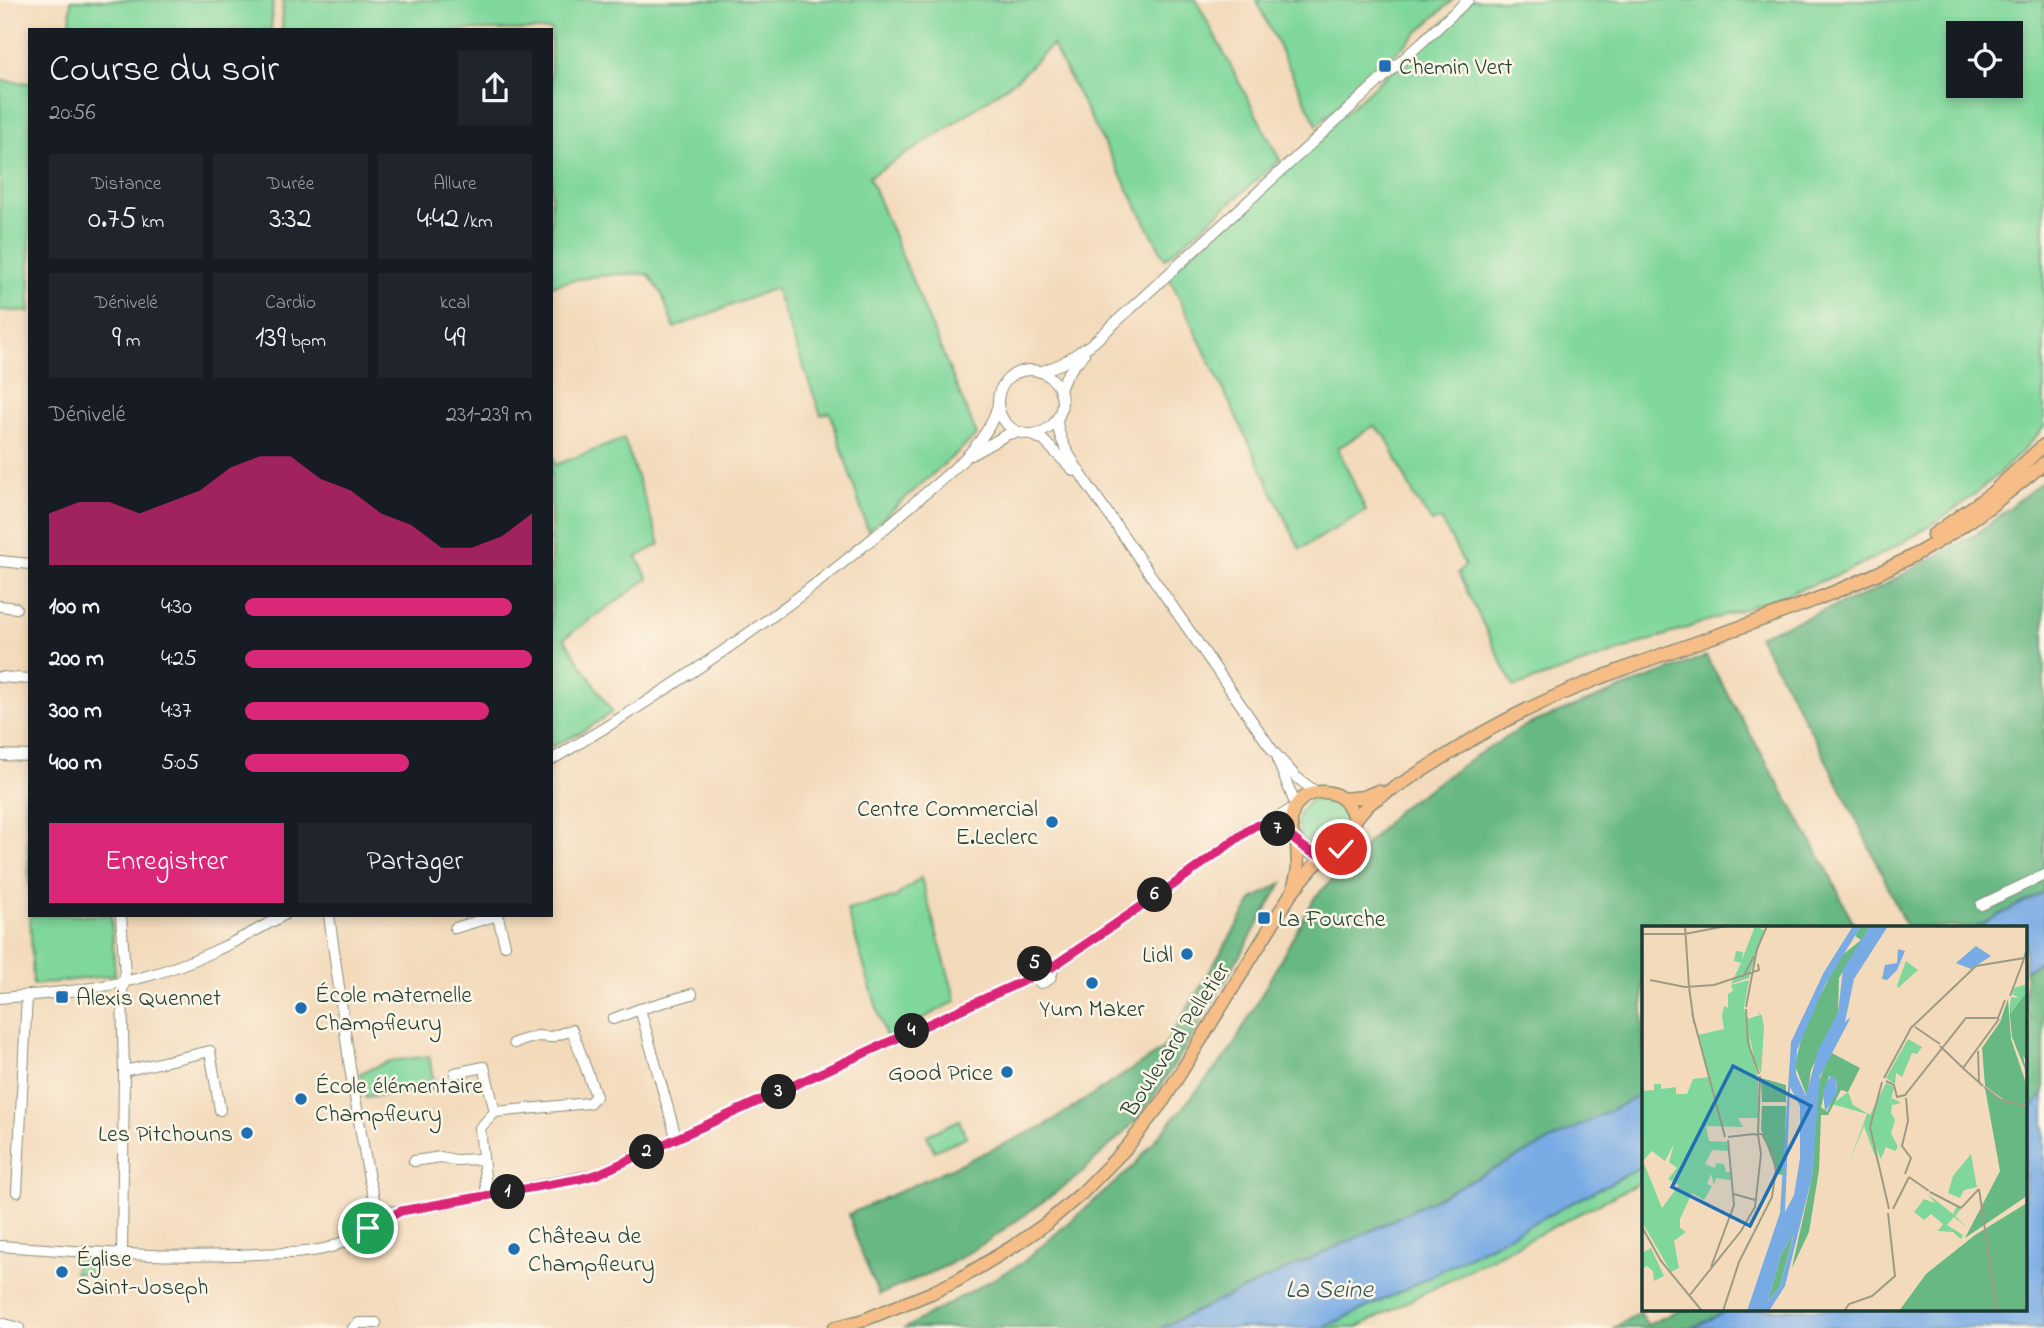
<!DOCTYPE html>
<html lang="fr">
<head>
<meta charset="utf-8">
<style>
  body { margin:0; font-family:"Indie Flower",sans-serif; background:#20242c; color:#f1f3f6; height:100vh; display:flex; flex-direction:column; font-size:26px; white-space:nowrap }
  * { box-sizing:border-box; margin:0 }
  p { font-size:23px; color:#9ea1a6 }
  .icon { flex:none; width:38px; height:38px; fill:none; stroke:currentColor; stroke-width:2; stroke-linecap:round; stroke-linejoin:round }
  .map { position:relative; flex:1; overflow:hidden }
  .sheet { position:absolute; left:28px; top:28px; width:525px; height:889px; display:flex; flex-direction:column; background:#171b24; border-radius:0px; box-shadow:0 4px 10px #0003 }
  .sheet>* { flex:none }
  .tools { position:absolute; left:1946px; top:21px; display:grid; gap:14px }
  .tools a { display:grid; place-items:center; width:77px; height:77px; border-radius:0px; background:#171b24; box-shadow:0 4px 10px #0003; font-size:35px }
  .pin { position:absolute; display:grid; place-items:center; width:60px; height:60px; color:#fff; margin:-30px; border:4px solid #fff; border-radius:50%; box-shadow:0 2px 7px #0007 }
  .km { position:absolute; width:35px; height:35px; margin:-18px; border-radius:50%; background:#222; color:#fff; font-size:19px; line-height:35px; text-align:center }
  .round { display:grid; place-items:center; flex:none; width:74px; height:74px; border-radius:0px; background:#20242c }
  .headline { display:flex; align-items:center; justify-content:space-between; height:119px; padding:0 21px }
  h1 { font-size:38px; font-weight:600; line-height:52px }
  .metrics { display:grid; grid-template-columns:repeat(3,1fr); gap:10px; height:119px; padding:7px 21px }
  .metrics div { display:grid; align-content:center; border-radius:0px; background:#20242c; text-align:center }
  .metrics b { font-size:30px; font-weight:600 }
  .metrics small { font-size:19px; font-weight:400 }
  .metrics p { font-size:19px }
  .chart { height:196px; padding:14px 21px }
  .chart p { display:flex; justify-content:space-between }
  .chart svg { width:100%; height:126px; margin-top:7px; fill:#db2777; opacity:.7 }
  .action { display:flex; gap:14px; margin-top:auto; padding:14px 21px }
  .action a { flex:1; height:80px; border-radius:0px; background:#db2777; color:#fff; font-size:28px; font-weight:600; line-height:80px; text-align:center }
  .action a+a { background:#20242c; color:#f1f3f6 }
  ul { padding:0 21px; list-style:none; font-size:23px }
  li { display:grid; grid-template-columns:112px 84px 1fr; align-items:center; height:52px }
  li i { height:18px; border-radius:9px; background:#db2777 }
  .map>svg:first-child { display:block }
</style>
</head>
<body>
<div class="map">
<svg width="2044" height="1328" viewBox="0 0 2044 1328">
  <rect width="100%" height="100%" fill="#fcf5e5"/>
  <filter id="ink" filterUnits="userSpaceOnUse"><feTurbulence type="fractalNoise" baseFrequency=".0143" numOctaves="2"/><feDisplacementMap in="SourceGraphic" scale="14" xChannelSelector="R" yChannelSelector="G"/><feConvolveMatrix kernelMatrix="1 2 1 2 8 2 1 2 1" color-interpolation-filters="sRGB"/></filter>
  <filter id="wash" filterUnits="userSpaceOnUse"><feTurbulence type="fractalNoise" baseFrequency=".00686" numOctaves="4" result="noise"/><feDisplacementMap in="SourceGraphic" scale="28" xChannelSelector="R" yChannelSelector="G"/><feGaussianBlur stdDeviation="1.57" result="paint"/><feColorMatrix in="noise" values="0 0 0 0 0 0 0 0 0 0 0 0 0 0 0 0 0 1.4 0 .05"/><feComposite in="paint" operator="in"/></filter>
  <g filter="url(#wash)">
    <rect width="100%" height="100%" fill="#f3dabb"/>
    <!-- green -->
    <g fill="#80d79b" stroke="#508a68" stroke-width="2" fill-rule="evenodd">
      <path d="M71 0H273L271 30H70Z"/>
      <path d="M283 0H1196L1280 160 1165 259 1052 45 1017 79 940 133 869 177 977 435 868 531 830 412 821 415 775 288 674 328 662 294 648 274C615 273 584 276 551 286V30H282Z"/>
      <path d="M1256 0H1453L1317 125Z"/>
      <path d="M1468 0H2044V427C1999 481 1941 523 1878 556 1825 583 1766 601 1710 620 1645 642 1579 665 1514 687L1458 573 1465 565 1441 520 1432 522 1415 498 1386 437 1374 426 1338 448 1366 511 1300 549 1168 275ZM1958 33H2011V86H1958Z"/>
      <path d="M0 81 30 83V312L0 310Z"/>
      <path d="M624 439 660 544 637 557 648 579 564 638 612 712 584 731 551 747V449L555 465Z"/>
      <path d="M25 791H30V900Z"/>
      <circle cx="1323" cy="823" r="25"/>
      <path d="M921 878 956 1001 886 1038 847 910 894 898Z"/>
      <path d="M30 915H111L115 975 33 985Z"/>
      <path d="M429 1056 435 1089 365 1097 360 1073 390 1061Z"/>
      <path d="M959 1120 966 1137 934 1151 927 1135Z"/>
      <path d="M1643 1166V1181L1356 1328H1323L1398 1293Z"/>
      <path d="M76 1257 86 1258 89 1273H74Z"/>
    </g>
    <!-- forest -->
    <g fill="#68b883" stroke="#447a5c" stroke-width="2">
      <path d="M2044 480V892L1976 927H1906C1862 827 1813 730 1758 636L1869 593 1979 532Z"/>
      <path d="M1706 656 1827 869 1855 927H1643V1094L1371 1231 1160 1328H905L1022 1263 1131 1169 1231 1050 1315 897 1360 852 1399 809 1477 755 1527 725Z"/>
      <path d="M1282 883 1194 1034 1141 1116 1077 1177 991 1239 948 1265 879 1295 858 1245 849 1214 1044 1126 1163 1049 1253 899Z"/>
      <path d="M2044 960V1094L2025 1116V1028L2031 1019 2025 1008V970Z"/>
      <path d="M1683 1309H1731L1692 1328H1614L1640 1312 1647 1325Z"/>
    </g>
    <!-- water -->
    <g fill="#78abe4" stroke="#4c748c" stroke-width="2">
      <path d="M2044 892V960L2025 970V927H1976Z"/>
      <path d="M1643 1094V1166L1398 1293 1323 1328H1160L1371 1231Z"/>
      <path d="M2044 1094V1328H1692L1731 1309H2025V1116Z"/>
    </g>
  </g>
  <g filter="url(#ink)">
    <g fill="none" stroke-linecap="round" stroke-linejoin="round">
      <!-- minor casing -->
      <g stroke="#898c78" stroke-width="12">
        <g id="minor">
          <circle cx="1030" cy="402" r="32"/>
          <path d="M1040 372 1061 364 1093 343 1468 0"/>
          <path d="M1060 393C1062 377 1074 366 1084 354"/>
          <path d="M1057 418C1057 441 1075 464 1086 482L1273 751 1296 777 1316 792"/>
          <path d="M1030 434 1043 440 1074 471"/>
          <path d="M971 455 1008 434 1019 432"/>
          <path d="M0 561 30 564"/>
          <path d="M0 606 16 608"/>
          <path d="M0 677 30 679"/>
          <path d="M0 755 30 756"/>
          <path d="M551 760C679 685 801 603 913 504 945 476 986 448 998 405"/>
          <path d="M1260 825 1277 828 1295 838"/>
          <path d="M1981 905 2044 875"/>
          <path d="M121 915 125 974 122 992 124 1071 122 1254"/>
          <path d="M329 915 350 1068 369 1179 375 1202 383 1209 392 1212 448 1203 598 1174 1032 977"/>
          <path d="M498 917 505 945"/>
          <path d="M455 928 498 915"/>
          <path d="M1052 967 1173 885 1250 828 1279 817 1296 806 1278 761"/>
          <path d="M1032 977 1041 983C1050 981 1053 976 1052 967"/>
          <path d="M1032 977 1033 966 1037 962 1048 963 1052 967"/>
          <path d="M0 998C46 994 95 990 140 978 191 965 238 941 284 915"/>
          <path d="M613 1019 640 1009"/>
          <path d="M124 1071 210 1051 220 1110"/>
          <path d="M455 1073 484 1067 495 1112"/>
          <path d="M676 1137 640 1009 692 994"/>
          <path d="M414 1161 441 1157 455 1160 483 1159"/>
          <path d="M17 1192 27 995"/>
          <path d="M487 1196 480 1128 495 1112 589 1103 596 1096 572 1030 551 1037 537 1036 514 1043"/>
          <path d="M0 1246C85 1252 171 1259 257 1254 281 1253 308 1254 331 1247 347 1242 359 1231 374 1225 382 1221 389 1218 397 1212"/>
          <path d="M0 1323 19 1328"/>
          <path d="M353 1328 359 1323H376"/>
        </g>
      </g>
      <!-- major casing -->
      <g stroke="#898c78" stroke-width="15">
        <g id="major">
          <path d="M1933 535 1992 493 2044 445"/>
          <path d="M1343 799 1364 797 1378 791"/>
          <path d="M1354 822C1350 779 1289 784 1291 825 1292 845 1313 860 1333 853 1354 846 1349 835 1355 821 1357 817 1362 811 1365 808 1375 797 1392 790 1404 782 1428 767 1452 752 1476 737 1610 658 1767 630 1905 560 1956 534 2001 500 2044 463"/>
          <path d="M1294 886 1298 869 1297 842"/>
          <path d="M834 1328 861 1321 931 1293 958 1280 1017 1244 1047 1223 1082 1193 1127 1147 1163 1101 1292 892 1313 867 1328 854"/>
        </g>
      </g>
      <!-- minor -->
      <use href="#minor" stroke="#fff" stroke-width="10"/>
      <!-- major -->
      <use href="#major" stroke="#f6be86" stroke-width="12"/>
    </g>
  </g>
  <g fill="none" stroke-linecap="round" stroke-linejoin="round" filter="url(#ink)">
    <!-- route casing -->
    <g stroke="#fff" stroke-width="14">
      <path id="route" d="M368 1228 401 1211 580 1179 598 1174 1032 977 1033 966 1037 962 1048 963 1052 967 1173 885 1254 826C1294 816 1302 873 1341 849"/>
    </g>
    <!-- route -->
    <use href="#route" stroke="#db2777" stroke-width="9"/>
  </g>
  <!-- markers -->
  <g fill="#1f6fb2" stroke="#fcf5e5" stroke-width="2.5">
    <rect x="1378" y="59" width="14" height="14" rx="3.5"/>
    <circle cx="1052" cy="822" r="7"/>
    <rect x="1257" y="911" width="14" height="14" rx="3.5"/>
    <circle cx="1187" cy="954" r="7"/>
    <circle cx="1092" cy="983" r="7"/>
    <rect x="55" y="990" width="14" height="14" rx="3.5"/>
    <circle cx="301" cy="1008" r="7"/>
    <circle cx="1007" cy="1072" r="7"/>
    <circle cx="301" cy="1099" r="7"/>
    <circle cx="247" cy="1133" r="7"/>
    <circle cx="514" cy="1249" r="7"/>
    <circle cx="62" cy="1272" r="7"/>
  </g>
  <g text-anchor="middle" stroke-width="5" stroke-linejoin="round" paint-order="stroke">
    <!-- poi labels -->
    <g font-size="24" fill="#1f3d34" stroke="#fcf5e5" text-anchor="start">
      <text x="1399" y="74">Chemin Vert</text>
      <text x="1038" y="816" text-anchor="end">Centre Commercial<tspan x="1038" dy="28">E.Leclerc</tspan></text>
      <text x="1278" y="926">La Fourche</text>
      <text x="1173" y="962" text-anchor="end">Lidl</text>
      <text x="315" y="1002">École maternelle<tspan x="315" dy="28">Champfleury</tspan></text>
      <text x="76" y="1005">Alexis Quennet</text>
      <text x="1092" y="1016" text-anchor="middle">Yum Maker</text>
      <text x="993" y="1080" text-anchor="end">Good Price</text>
      <text x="315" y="1093">École élémentaire<tspan x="315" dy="28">Champfleury</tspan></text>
      <text x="233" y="1141" text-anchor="end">Les Pitchouns</text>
      <text x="528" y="1243">Château de<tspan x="528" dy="28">Champfleury</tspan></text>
      <text x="76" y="1266">Église<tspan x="76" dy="28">Saint-Joseph</tspan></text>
    </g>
    <!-- street labels -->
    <g font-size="24" fill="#1f3d34" stroke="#fcf5e5">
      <text transform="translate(1175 1039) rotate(-57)" y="8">Boulevard Pelletier</text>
    </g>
    <!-- water labels -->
    <g font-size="26" font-style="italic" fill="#355860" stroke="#fcf5e5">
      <text x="1329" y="1297">La Seine</text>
    </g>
  </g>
  <!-- overview -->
  <g transform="translate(1642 926)">
    <rect width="385" height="385" fill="#f3dabb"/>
    <path d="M113 0 122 4 107 52 89 58 99 37 92 35 94 25 101 26 100 34ZM264 35 276 44 256 62 255 59ZM107 54 102 82 116 152V192H96L101 201 64 200 67 215 85 216 87 225 70 224 63 238 73 242 74 237 82 238 84 246H90L88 254 74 252 72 259 69 248 65 258 70 260 62 274 50 267 38 293V302L44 306 32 315 37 342 29 346 0 296V165L12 164V158H19V163L34 161V168H45L51 153 67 151 56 109 82 103 80 90 82 80 86 82V68L91 65 89 59ZM32 218 27 236 35 242 26 253 37 259 20 282 1 235 10 225 23 235ZM385 58 384 74 368 87 369 71 377 72 370 68 372 62ZM115 84 120 90 122 102 119 147 110 131 105 93 118 89ZM266 113 280 121 275 128 270 127 260 151 254 147 253 158 244 152ZM244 157 252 161 248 179 250 172 259 177 250 179 249 187 253 194 249 207 256 221 253 225 244 221 239 233 232 218 235 236 222 200 207 237 225 188 190 178 206 166 211 179 228 189ZM329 228 335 261 322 264 318 272 306 267 311 250ZM286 268 311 288 315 280 319 283 313 290 327 303 312 291 305 299 321 309 319 313 311 306 296 305 301 298 289 288 282 294 272 286 282 273 293 277ZM9 322 22 350 12 355 11 345 5 340 0 343V327Z" fill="#80d79b" fill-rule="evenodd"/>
    <path d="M219 0H228L197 52 196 87 169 144 165 171 153 139 162 101 198 31 219 14 213 10ZM385 66V136L381 130 385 148 370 111 368 90V71L369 87ZM366 73 369 113 385 160V179L362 174 343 160 340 122 358 96ZM188 126 218 142 206 166 199 164 186 189H179L177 244 167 306 150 342 170 251 176 158ZM187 150 194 153 195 162 185 186 179 181ZM119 152 144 159V176H120ZM343 162 356 173 385 180V270L323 312 358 245ZM120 180H144L142 249 135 248 119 203ZM385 277V385H257L284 348 333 309ZM152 307 138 360 126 375 139 329Z" fill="#68b883" fill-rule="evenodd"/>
    <path d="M211 0H219L183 59 155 124 154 148 164 170 176 124 196 87 201 43 228 0H246L212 53 203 96 209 91 178 150 170 251 143 360 127 385H105L138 287 149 116 182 46ZM148 161 158 180V232L152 269 143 286ZM152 308 138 360 126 375 139 329ZM334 20 349 30 329 43 314 37ZM256 23 263 25 255 44 245 54 240 53 243 39 255 37ZM189 149 194 153 195 167 183 186 181 164Z" fill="#78abe4" fill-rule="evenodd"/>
    <path fill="none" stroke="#9e9b85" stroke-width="2" d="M43 0 47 61M0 8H43L84 0M101 51 112 30M8 54 43 61 72 59 117 44 116 38M47 61 52 97M368 70 382 33M104 81 115 23 125 0M104 83 106 117 117 148M50 87 83 211M270 101 334 40 382 32 385 23M273 101 298 118M298 120 321 142M336 125 337 156M118 150 116 208H120M242 152 270 100M244 155 252 159 255 171 263 169 324 92H356L363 74M240 156 228 201 247 283M341 160 321 142 357 93M342 161 359 174 385 180M120 208 133 233 134 251M86 211 112 208M263 248 269 232 260 220 266 195 264 172M267 251 287 265M337 263 355 385M288 266 319 282M92 268 113 274M319 282 337 263M251 283 267 251M0 301 19 335 60 385M69 341 92 279 86 214M47 370 99 305 113 281 119 228 116 209 112 208M81 385 97 336 130 271 133 250M202 385 207 378 230 370 253 350 246 287"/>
    <path fill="#1f6fb2" fill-opacity="0.15" stroke="#1f6fb2" stroke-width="3.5" d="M91 140 169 180 108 300 30 261Z"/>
    <rect width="385" height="385" fill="none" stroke="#1f3d34" stroke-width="3.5"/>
  </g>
</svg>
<div class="tools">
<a><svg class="icon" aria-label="locate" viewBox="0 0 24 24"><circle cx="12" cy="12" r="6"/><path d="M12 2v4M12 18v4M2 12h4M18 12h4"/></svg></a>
</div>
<div class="pin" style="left:368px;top:1228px;background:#1e9e55"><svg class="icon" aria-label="arrive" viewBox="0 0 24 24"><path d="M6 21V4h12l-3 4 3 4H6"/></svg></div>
<div class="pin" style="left:1341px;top:849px;background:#d93025"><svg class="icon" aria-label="check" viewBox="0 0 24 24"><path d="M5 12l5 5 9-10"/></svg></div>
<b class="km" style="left:508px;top:1192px">1</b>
<b class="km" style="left:647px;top:1152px">2</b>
<b class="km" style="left:779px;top:1092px">3</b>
<b class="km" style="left:912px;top:1031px">4</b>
<b class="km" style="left:1035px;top:964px">5</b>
<b class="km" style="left:1155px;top:895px">6</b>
<b class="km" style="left:1278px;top:829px">7</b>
<section class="sheet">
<div class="headline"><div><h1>Course du soir</h1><p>20:56</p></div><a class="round"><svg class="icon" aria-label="share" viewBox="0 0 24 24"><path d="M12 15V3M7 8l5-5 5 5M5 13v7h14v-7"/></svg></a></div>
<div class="metrics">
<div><p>Distance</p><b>0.75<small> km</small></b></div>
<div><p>Durée</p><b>3:32</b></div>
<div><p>Allure</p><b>4:42<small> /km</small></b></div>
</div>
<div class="metrics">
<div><p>Dénivelé</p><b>9<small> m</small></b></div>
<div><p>Cardio</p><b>139<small> bpm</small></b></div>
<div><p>kcal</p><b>49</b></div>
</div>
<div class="chart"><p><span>Dénivelé</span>231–239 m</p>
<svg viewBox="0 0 160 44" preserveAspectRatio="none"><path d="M0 44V26L10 22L20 22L30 26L40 22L50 18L60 10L70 6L80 6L90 14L100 18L110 26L120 30L130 38L140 38L150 34L160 26V44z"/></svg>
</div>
<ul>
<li><b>100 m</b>4:30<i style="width:93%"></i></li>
<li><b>200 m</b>4:25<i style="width:100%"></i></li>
<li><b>300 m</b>4:37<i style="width:85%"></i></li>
<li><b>400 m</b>5:05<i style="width:57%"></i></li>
</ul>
<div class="action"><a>Enregistrer</a><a>Partager</a></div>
</section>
</div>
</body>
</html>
